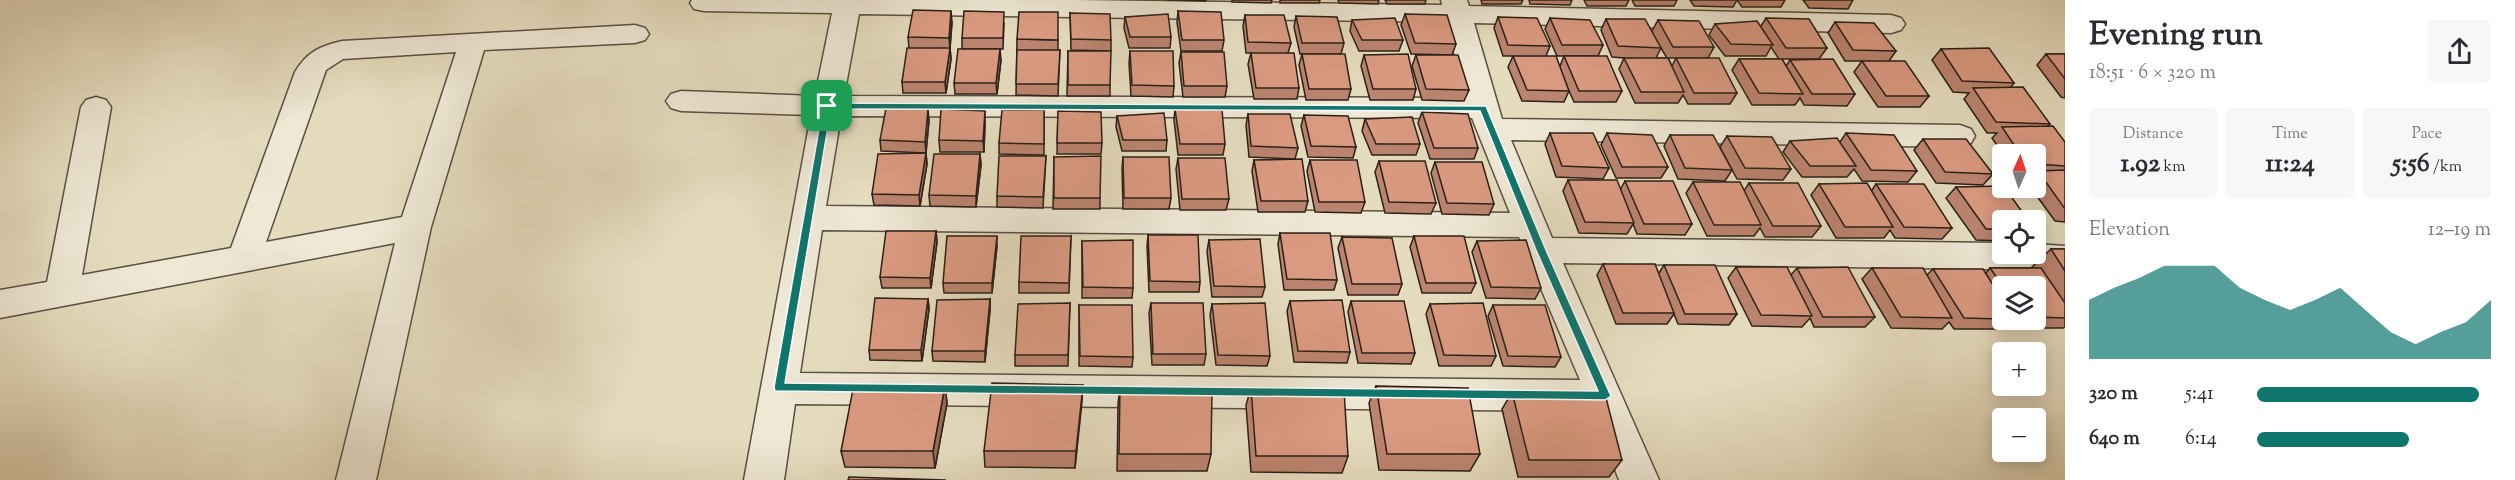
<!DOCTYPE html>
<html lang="en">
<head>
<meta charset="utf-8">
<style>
  body { margin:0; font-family:"Sorts Mill Goudy",serif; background:#f7f7f7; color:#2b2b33; height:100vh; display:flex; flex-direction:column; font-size:22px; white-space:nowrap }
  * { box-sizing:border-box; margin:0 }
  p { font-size:20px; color:#7c7c81 }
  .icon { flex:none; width:33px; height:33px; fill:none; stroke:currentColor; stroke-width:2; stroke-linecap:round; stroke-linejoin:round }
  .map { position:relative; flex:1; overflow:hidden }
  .drawer { display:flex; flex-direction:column; background:#fff; width:450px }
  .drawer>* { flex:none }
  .needle { width:39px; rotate:3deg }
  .fabs { position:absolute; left:1992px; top:144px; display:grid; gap:12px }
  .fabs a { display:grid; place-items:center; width:54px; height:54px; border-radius:6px; background:#fff; box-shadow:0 3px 15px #0003; font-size:30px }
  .pin { position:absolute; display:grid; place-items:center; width:51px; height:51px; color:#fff; margin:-26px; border-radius:12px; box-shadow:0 3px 9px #0006 }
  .round { display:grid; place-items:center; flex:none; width:63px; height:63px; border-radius:6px; background:#f7f7f7 }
  .headline { display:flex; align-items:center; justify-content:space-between; height:102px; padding:0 24px }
  h1 { font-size:33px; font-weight:700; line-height:45px }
  .figures { display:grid; grid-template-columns:repeat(3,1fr); gap:9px; height:102px; padding:6px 24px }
  .figures div { display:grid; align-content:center; border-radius:6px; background:#f7f7f7; text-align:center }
  .figures b { font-size:26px; font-weight:700 }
  .figures small { font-size:16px; font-weight:400 }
  .figures p { font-size:16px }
  .chart { height:168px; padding:12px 24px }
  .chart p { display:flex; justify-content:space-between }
  .chart svg { width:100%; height:108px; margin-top:6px; fill:#0f766e; opacity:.7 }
  ul { padding:0 24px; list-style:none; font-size:20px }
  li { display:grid; grid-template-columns:96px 72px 1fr; align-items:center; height:45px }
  li i { height:15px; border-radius:8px; background:#0f766e }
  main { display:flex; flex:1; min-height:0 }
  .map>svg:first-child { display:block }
</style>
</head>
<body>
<main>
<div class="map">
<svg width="2065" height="480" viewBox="0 0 2065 480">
  <rect width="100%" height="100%" fill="#e5dcbe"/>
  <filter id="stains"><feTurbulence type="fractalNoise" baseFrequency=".00333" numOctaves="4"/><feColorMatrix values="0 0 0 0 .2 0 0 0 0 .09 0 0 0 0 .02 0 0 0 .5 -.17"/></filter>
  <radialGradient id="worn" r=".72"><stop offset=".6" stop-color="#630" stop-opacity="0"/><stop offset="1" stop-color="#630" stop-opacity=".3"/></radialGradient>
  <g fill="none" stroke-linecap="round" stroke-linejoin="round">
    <!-- street casing -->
    <g stroke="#5a4f42" stroke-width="3">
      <g id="street">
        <path d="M692 0H1078L1442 5 1441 0H1467L1469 6 1891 15 1901 18 1905 24 1901 30 1891 33 1474 23 1502 119 1960 125 1971 129 1975 136 1971 143 1960 147 1511 140 1552 238 2002 243V254H2036V244L2065 246V268L2059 270 1563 263 1659 480H1619L1593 411 795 404 784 480H744L811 115 681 111 671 108 666 101 671 94 681 91 815 96 832 13 704 11 694 9 690 3ZM859 14 1446 22 1466 98 844 96ZM841 116 1472 118 1510 213 826 206ZM822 230 1519 237 1580 380 800 373Z"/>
        <path d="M635 25 645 28 649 34 645 40 635 43 484 50 431 227 376 480H336L395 243 0 318V290L47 282 81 107 86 100 96 97 106 100 111 107 82 275 231 248 295 72C307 52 320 46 342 41ZM456 52 402 217 266 242 326 70 343 59Z"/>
      </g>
    </g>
    <!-- street -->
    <use href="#street" fill="#eee8d5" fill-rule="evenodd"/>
  </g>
  <!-- wall -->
  <g fill="#bb846f" stroke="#2b2018" stroke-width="1.5" fill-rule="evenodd">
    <path d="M1167 0H1206V1Z"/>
    <path d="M1232 0H1272L1271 3 1232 2Z"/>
    <path d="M1280 0H1320L1319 3H1280Z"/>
    <path d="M1338 0H1379L1378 4 1339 3Z"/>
    <path d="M1385 0H1426L1425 4H1387Z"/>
    <path d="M1481 0H1523L1521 4H1482Z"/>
    <path d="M1529 0H1572L1570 5 1530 4Z"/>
    <path d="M1584 0H1629L1626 6H1587Z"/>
    <path d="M1632 0H1677L1674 6H1635Z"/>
    <path d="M1690 0H1737L1733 7 1694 6Z"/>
    <path d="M1737 0H1785L1781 7H1742Z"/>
    <path d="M1803 0H1853L1848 9 1809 8Z"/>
    <path d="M1178 11 1224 40 1222 51H1181L1177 22Z"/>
    <path d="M1070 13 1111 40V51L1071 50Z"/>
    <path d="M1405 14 1456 44 1452 55 1411 54 1401 25Z"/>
    <path d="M1245 15 1291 43 1288 53 1299 88 1297 99H1254L1248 64 1251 53H1252H1246L1243 26Z"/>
    <path d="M1296 16 1344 43 1341 54H1300L1294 27Z"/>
    <path d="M1125 17 1171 37 1170 48H1129L1124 28Z"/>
    <path d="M1498 17 1550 46 1546 56 1560 66 1564 56 1622 91 1616 102H1574L1569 91 1564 102 1522 101 1508 67 1513 56H1503L1494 28Z"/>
    <path d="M1550 18 1603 45 1598 56H1557L1545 29Z"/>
    <path d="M1766 18 1827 48 1819 59H1782L1786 66 1790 60 1855 94 1847 106 1804 105 1800 98 1795 105H1752L1732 70 1739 59H1779L1771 47 1766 56H1725L1709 35 1715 24 1761 26Z"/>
    <path d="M1606 19 1652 31 1658 20 1714 47 1708 58H1668L1672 66 1676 58 1737 93 1730 104H1688L1683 95 1678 103H1635L1619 69 1624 58 1612 57 1601 30ZM1661 48 1667 58H1656Z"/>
    <path d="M1352 20 1403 40 1399 51H1359L1350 31Z"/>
    <path d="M952 22 950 48 951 59 946 93H903L902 82 909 48 908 37Z"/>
    <path d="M1835 22 1896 51 1889 61 1929 96 1920 107H1878L1854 72 1862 61H1845L1828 33Z"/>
    <path d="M1004 23 1003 49H962V38Z"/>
    <path d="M1017 39 1058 40V50H1060L1058 96 1016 95Z"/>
    <path d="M1941 49 2014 83 2011 87 2050 124 2048 126 2065 142V222L2055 221 2031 188H2036V154H2003L1992 138 1997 133H1987L1964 99 1969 93 1953 92 1932 60Z"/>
    <path d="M1068 51 1110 85V96H1067Z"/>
    <path d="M1130 51 1174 86 1173 97 1131 96 1129 63Z"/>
    <path d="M1181 52 1227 86 1225 97H1183L1179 63Z"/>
    <path d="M1302 54 1351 89 1348 100H1306L1299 65Z"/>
    <path d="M2046 54H2065V98L2061 97 2037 65Z"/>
    <path d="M1364 55 1416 89 1413 100H1370L1361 66Z"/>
    <path d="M1416 55 1469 90 1464 101 1422 100 1412 66Z"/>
    <path d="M1001 60 997 94H955L954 83Z"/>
    <path d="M1175 109 1225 144 1223 155H1178L1174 120Z"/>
    <path d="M1044 110V155L999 154V143Z"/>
    <path d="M1058 111 1102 143 1101 154H1057Z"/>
    <path d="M1422 112 1478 148 1474 159H1430L1418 123Z"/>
    <path d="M1248 114 1298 148 1295 159 1249 157 1246 125Z"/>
    <path d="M1304 115 1356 147 1353 158 1308 157 1301 126Z"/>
    <path d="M1117 116 1167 140 1166 151H1122L1116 127Z"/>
    <path d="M1365 119 1420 144 1416 155H1372L1362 131Z"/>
    <path d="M929 120 926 153 881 151 880 140Z"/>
    <path d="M985 122 984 152H940L939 140Z"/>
    <path d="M1550 133 1609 168 1603 179 1556 177 1545 144Z"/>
    <path d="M1607 133 1668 167 1661 178H1616L1601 145Z"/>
    <path d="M1846 133 1917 171 1908 182 1862 181 1854 169 1847 177H1802L1783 152 1790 141 1840 142Z"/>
    <path d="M1670 135 1732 170 1725 181 1678 179 1664 146Z"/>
    <path d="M1727 136 1791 169 1783 180 1737 179 1720 147Z"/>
    <path d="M1923 139 1993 174 1983 185 1936 183 1914 150Z"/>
    <path d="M926 153 927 164 920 206 874 205 872 194Z"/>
    <path d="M980 154 981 165 976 207 930 206 929 195Z"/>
    <path d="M1046 156 1043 208 997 207V196Z"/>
    <path d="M1054 157 1100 198V209H1053Z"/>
    <path d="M1123 157 1171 198 1169 209H1123L1122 168Z"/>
    <path d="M1178 158 1229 199 1226 210H1180L1176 169Z"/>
    <path d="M1254 160 1308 201 1305 212H1258L1252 171Z"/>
    <path d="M1310 160 1365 202 1361 213 1315 212 1307 171Z"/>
    <path d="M1379 161 1436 203 1431 214 1385 213 1375 172Z"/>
    <path d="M1435 162 1494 204 1489 215 1442 214 1431 173Z"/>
    <path d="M1568 180 1620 190 1625 181 1692 224 1685 235 1637 234 1633 224 1627 234 1579 233 1563 191Z"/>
    <path d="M1693 182 1744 191 1749 183 1821 226 1812 237H1765L1760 228 1754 236H1707L1686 193Z"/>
    <path d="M1819 184 1872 190 1876 184 1952 228 1942 239 1895 238 1890 230 1884 238H1836L1811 195Z"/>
    <path d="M1956 187 2002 220V241L1976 240 1946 198Z"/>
    <path d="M936 231 937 242 931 288H882L880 277Z"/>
    <path d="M1280 233 1337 280 1334 290H1284L1278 244Z"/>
    <path d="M1148 235 1200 282 1199 292H1149L1147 246Z"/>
    <path d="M1071 236 1069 293H1019V282Z"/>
    <path d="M1414 236 1476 283 1471 293H1422L1410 247Z"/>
    <path d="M1342 237 1402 284 1398 295H1348L1338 248Z"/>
    <path d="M1209 240 1265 287 1262 297H1212L1207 251Z"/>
    <path d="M1082 241 1133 288 1132 298H1082Z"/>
    <path d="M1477 241 1541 288 1535 299 1486 298 1472 252Z"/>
    <path d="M997 246 992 293H944L943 283Z"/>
    <path d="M2051 249H2065V327L2063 328H2013L2010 323 2004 329H1954L1949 322 1942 329 1891 328 1862 279 1872 268 1927 275 1933 269 1986 273 1990 268H2032V267ZM2002 286H2036V320H2002Z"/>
    <path d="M1603 264 1659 273 1664 265 1737 314 1729 325 1678 324 1674 314 1667 324H1616L1597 275Z"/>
    <path d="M1736 267 1791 275 1797 268 1875 317 1865 327H1814L1810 318 1802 327 1752 326 1728 278Z"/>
    <path d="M928 299 929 309 922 361 870 360 869 350Z"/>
    <path d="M990 299V310L985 362 933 361 932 351Z"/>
    <path d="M1290 301 1350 352 1347 363 1294 362 1287 311Z"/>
    <path d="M1351 301 1415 353 1411 364 1358 363 1348 312Z"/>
    <path d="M1070 303 1068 366H1015V355Z"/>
    <path d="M1151 303 1206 354 1204 365H1152L1149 313Z"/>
    <path d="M1212 304 1270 356 1267 366 1216 365 1210 315Z"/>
    <path d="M1430 304 1496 356 1491 366H1439L1426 314Z"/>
    <path d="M1079 305 1133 357 1132 367 1079 366Z"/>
    <path d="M1493 305 1561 357 1555 367 1503 366 1488 316Z"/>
    <path d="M1083 385 1075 468 985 467 984 451Z"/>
    <path d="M945 386 947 403 935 468 845 467 841 451Z"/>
    <path d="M1376 386 1480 454 1470 471 1379 470 1369 403Z"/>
    <path d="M1120 387 1211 454 1207 471H1117L1118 404Z"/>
    <path d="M1251 388 1348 456 1342 473 1251 472 1246 405Z"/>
    <path d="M1512 392 1622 460 1609 477H1518L1502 409Z"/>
  </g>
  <!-- shaded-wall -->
  <g fill="#996c5a" stroke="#2b2018" stroke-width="1.5">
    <path d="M951 11 952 22 950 49 949 38Z"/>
    <path d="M950 48 951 59 946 93 945 82Z"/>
    <path d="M1000 49 1001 60 997 94 996 83Z"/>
    <path d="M928 109 929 120 926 153 925 142Z"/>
    <path d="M985 111V122L984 152 983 141Z"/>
    <path d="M926 153 927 164 920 206 919 195Z"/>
    <path d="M980 154 981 165 976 207V196Z"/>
    <path d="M936 231 937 242 931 288 930 278Z"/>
    <path d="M997 236V246L992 293V283Z"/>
    <path d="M928 299 929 309 922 361 921 350Z"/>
    <path d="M990 299V310L985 362V351Z"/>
    <path d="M1083 385 1082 402 1075 468 1076 451Z"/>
    <path d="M945 386 947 403 935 468 933 451Z"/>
  </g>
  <!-- building -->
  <g fill="#da9a81" stroke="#2b2018" stroke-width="1.5">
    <path d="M913 10 951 11 949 38 908 37Z"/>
    <path d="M964 11 1004 12 1003 38H962Z"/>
    <path d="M1178 11 1221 12 1224 40H1182Z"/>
    <path d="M1019 12H1058V40L1017 39Z"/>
    <path d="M1070 13 1110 14 1111 40 1071 39Z"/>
    <path d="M1168 14 1171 37H1130L1125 17Z"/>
    <path d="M1405 14 1447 15 1456 44 1415 43Z"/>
    <path d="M1245 15H1284L1291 43 1248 42Z"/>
    <path d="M1296 16 1337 17 1344 43H1302Z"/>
    <path d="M1498 17 1537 18 1550 46 1508 45Z"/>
    <path d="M1395 18 1403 40H1362L1352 20Z"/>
    <path d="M1550 18 1590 20 1603 45H1562Z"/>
    <path d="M1766 18 1809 19 1827 48H1786Z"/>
    <path d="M1606 19H1645L1661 48 1618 46Z"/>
    <path d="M1658 20 1699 21 1714 47H1673Z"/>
    <path d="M1757 21 1773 45 1731 44 1715 24Z"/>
    <path d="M1835 22 1874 23 1896 51 1853 50Z"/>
    <path d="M907 48H950L945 82H902Z"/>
    <path d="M1989 48 2014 83 1962 81 1941 49Z"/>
    <path d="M958 49H1000L996 83H954Z"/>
    <path d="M1017 50H1060L1058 84H1016Z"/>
    <path d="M1068 51H1111L1110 85H1068Z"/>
    <path d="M1130 51H1173L1174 86 1132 85Z"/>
    <path d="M1181 52H1224L1227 86H1184Z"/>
    <path d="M1251 53H1294L1299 88H1256Z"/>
    <path d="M1302 54H1345L1351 89H1309Z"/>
    <path d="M1408 54 1416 89H1373L1364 55Z"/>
    <path d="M2046 54H2065V79Z"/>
    <path d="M1416 55H1458L1469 90 1426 89Z"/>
    <path d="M1513 56H1556L1569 91 1527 90Z"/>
    <path d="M1564 56H1607L1622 91H1579Z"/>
    <path d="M1624 58H1668L1684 92H1641Z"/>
    <path d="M1676 58H1719L1737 93H1694Z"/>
    <path d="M1739 59H1782L1803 94 1759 93Z"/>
    <path d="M1833 59 1855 94H1812L1790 60Z"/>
    <path d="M1862 61H1905L1929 96H1886Z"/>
    <path d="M2023 87 2050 124 1996 122 1973 88Z"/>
    <path d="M886 108 928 109 925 142 880 140Z"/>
    <path d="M941 109 985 111 983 141 939 140Z"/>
    <path d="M1175 109 1222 110 1225 144H1180Z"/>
    <path d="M1002 110H1044V144L999 143Z"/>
    <path d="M1058 111 1101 112 1102 143H1057Z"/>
    <path d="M1422 112 1468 114 1478 148H1434Z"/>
    <path d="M1164 113 1167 140H1123L1117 116Z"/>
    <path d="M1248 114H1290L1298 148 1251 146Z"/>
    <path d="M1304 115 1348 116 1356 147 1311 146Z"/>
    <path d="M1412 117 1420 144H1376L1365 119Z"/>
    <path d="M2053 126 2065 142V166L2036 164V154H2020L2002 127Z"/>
    <path d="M1550 133H1593L1609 168 1562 166Z"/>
    <path d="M1607 133 1652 135 1668 167H1622Z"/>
    <path d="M1846 133 1894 135 1917 171 1871 170Z"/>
    <path d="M1670 135H1713L1732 170 1685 168Z"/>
    <path d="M1727 136 1772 137 1791 169 1745 168Z"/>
    <path d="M1837 138 1856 166H1810L1790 141Z"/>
    <path d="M1923 139H1966L1993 174 1945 172Z"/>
    <path d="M926 153 919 195 872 194 878 154Z"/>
    <path d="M934 154H980L976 196 929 195Z"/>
    <path d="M999 156H1046L1043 197 997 196Z"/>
    <path d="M1101 156 1100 198H1054V157Z"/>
    <path d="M1123 157H1169L1171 198H1124Z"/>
    <path d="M1178 158H1225L1229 199H1182Z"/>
    <path d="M1302 159 1308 201H1261L1254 160Z"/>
    <path d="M1310 160H1357L1365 202H1319Z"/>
    <path d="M1379 161H1425L1436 203 1389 202Z"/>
    <path d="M1435 162H1482L1494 204 1447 203Z"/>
    <path d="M2065 170V209L2038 171Z"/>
    <path d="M1568 180H1617L1634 223 1585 222Z"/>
    <path d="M1625 181H1673L1692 224H1644Z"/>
    <path d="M1693 182H1740L1761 225H1714Z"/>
    <path d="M1749 183H1798L1821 226H1773Z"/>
    <path d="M1867 183 1893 227H1845L1819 184Z"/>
    <path d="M1876 184H1924L1952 228 1904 227Z"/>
    <path d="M2002 186V188H2005L2028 220H2002V229H1986L1956 187Z"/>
    <path d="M886 231H936L930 278 880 277Z"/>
    <path d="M1280 233H1330L1337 280 1287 279Z"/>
    <path d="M1148 235H1198L1200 282 1150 281Z"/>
    <path d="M947 236H997L992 283H943Z"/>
    <path d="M1021 236H1071L1069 283 1019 282Z"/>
    <path d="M1414 236H1464L1476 283H1426Z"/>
    <path d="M1342 237 1392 238 1402 284H1352Z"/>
    <path d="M1260 239 1265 287 1214 286 1209 240Z"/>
    <path d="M1133 240V288L1083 287 1082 241Z"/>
    <path d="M1526 240 1541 288 1491 287 1477 241Z"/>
    <path d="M2051 249H2065V271Z"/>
    <path d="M1603 264H1655L1674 313H1623Z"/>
    <path d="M1664 265H1715L1737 314H1685Z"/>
    <path d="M1736 267H1787L1812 316 1761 315Z"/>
    <path d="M1848 267 1875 317H1823L1797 268Z"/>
    <path d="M1872 268H1923L1952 318 1901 317Z"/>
    <path d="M1990 268H2041L2065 303V318L2036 317V286H2003Z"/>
    <path d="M1933 269H1983L2002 299V319L1964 318Z"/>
    <path d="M875 298 928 299 921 350H869Z"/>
    <path d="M990 299 985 351H932L937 300Z"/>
    <path d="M1342 300 1350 352 1298 351 1290 301Z"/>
    <path d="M1351 301H1404L1415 353H1362Z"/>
    <path d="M1070 303 1068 355H1015L1018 304Z"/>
    <path d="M1151 303H1203L1206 354H1153Z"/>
    <path d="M1265 303 1270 356 1218 355 1212 304Z"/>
    <path d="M1483 303 1496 356 1444 355 1430 304Z"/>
    <path d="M1079 305H1132L1133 357 1080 356Z"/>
    <path d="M1493 305H1545L1561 357 1508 356Z"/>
    <path d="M992 383 1083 385 1076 451H984Z"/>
    <path d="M854 384 945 386 933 451H841Z"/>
    <path d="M1376 386 1468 388 1480 454H1387Z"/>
    <path d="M1120 387 1212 389 1211 454H1119Z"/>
    <path d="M1251 388 1344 390 1348 456H1256Z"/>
    <path d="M1512 392 1605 394 1622 460H1529Z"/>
    <path d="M849 477 946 480H848Z"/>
  </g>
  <!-- route -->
  <path fill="#0f766e" stroke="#fff" stroke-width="1.5" fill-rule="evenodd" d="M827 103 1486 106 1546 250 1611 396 1605 400 775 391 774 387 823 106ZM831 109 1480 111 1536 250 1598 391 785 383Z"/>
  <rect width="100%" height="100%" filter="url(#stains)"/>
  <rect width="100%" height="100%" fill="url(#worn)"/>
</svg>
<div class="fabs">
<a><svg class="needle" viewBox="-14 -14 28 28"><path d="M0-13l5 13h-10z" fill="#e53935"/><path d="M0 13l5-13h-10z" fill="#7c7c81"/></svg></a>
<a><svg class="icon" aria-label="locate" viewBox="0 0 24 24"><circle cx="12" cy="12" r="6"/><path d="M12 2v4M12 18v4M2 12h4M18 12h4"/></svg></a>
<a><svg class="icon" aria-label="layers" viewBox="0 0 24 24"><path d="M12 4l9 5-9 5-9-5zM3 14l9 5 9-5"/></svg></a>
<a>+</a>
<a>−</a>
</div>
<div class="pin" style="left:827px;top:106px;background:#1e9e55"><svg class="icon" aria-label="arrive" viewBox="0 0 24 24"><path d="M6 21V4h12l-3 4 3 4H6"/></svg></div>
</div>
<section class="drawer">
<div class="headline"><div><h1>Evening run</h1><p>18:51 · 6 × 320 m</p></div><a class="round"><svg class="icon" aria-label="share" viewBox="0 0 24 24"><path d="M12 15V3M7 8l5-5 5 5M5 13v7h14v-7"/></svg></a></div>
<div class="figures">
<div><p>Distance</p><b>1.92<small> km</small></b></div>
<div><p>Time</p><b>11:24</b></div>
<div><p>Pace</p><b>5:56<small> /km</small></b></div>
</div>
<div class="chart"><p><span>Elevation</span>12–19 m</p>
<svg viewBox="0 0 160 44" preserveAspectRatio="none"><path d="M0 44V20L10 15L20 11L30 6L40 6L50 6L60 15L70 20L80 24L90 20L100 15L110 24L120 33L130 38L140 33L150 29L160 20V44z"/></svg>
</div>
<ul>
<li><b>320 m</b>5:41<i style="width:95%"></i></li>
<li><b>640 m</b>6:14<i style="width:65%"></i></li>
</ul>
</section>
</main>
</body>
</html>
